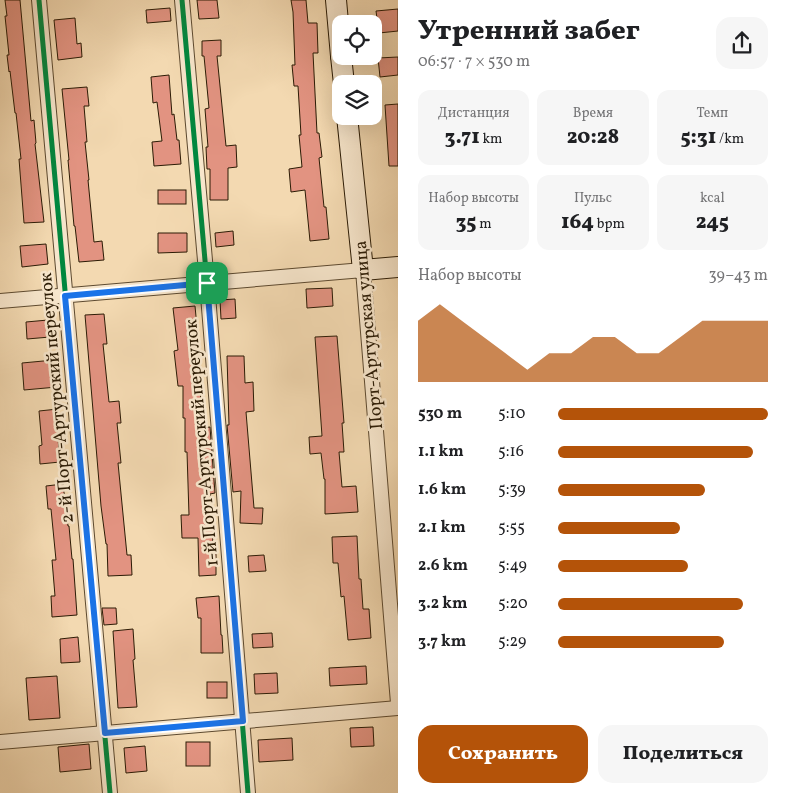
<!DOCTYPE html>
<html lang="ru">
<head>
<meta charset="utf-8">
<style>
  body { margin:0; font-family:Vollkorn,serif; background:#f6f6f6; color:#202124; height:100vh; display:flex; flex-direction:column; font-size:19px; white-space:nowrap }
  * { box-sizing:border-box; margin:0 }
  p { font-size:16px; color:#757577 }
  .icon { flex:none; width:28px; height:28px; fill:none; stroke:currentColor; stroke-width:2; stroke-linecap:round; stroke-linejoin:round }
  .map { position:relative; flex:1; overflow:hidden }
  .panel { display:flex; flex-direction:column; background:#fff; width:390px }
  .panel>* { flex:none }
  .buttons { position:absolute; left:332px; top:15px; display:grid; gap:10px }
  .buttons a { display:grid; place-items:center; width:50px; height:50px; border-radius:10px; background:#fff; box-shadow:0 5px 20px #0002; font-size:25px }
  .pin { position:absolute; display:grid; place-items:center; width:42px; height:42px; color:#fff; margin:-21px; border-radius:10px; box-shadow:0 2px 8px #0006 }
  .round { display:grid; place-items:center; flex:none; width:52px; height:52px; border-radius:15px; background:#f6f6f6 }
  .summary { display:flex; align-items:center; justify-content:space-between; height:85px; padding:0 20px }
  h1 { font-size:28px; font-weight:800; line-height:38px }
  .figures { display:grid; grid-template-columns:repeat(3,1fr); gap:8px; height:85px; padding:5px 20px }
  .figures div { display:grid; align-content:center; border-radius:12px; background:#f6f6f6; text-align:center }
  .figures b { font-size:21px; font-weight:800 }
  .figures small { font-size:14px; font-weight:400 }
  .figures p { font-size:14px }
  .chart { height:140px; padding:10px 20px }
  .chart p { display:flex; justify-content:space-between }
  .chart svg { width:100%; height:90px; margin-top:5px; fill:#b45309; opacity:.7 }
  .cta { display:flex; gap:10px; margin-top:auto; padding:10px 20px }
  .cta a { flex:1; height:58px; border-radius:15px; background:#b45309; color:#fff; font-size:20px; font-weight:800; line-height:58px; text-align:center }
  .cta a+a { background:#f6f6f6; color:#202124 }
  ul { padding:0 20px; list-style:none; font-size:16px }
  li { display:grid; grid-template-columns:80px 60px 1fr; align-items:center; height:38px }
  li i { height:12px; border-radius:6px; background:#b45309 }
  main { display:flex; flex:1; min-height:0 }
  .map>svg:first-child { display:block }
</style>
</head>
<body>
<main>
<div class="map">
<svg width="398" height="793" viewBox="0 0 398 793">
  <rect width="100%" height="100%" fill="#f3d9b1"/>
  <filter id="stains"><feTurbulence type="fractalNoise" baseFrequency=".004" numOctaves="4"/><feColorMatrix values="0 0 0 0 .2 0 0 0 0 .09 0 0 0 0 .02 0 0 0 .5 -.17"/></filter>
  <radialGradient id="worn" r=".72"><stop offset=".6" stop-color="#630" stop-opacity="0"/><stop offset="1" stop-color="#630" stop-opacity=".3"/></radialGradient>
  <!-- building -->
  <g fill="#e29381" stroke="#2b1b05">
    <path d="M5 0H20L31 121 34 120 36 143 35 144 44 222 24 223 19 159H21L16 113H15L10 71 9 72 7 55H9L5 16H7Z"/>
    <path d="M197 0H217L219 18 199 19Z"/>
    <path d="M291 0H306L308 23H317L318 53H313L317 133H319L322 157 319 158 324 207H326L329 239 310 241 305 190 291 192 289 169 302 167 299 135H301L298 86H294L292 65H295L293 12Z"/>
    <path d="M170 8 171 21 147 23 146 10Z"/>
    <path d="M398 9V31L379 33 376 11Z"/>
    <path d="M75 18 77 44 81 43 82 57 58 60 54 20Z"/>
    <path d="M221 40V56H217L226 146 236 145 237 167 228 168V200H210V169H207L206 147H208L205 109 209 108 204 56H202V41Z"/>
    <path d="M398 57V75L380 77 378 58Z"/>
    <path d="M169 75 172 115 174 114 177 140H179L181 164 154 166 152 142 162 141 157 102 153 103 151 77Z"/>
    <path d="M87 87 89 106H84L87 142H85L89 180H88L94 242 102 241 104 260 79 262 75 226H74L68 160H69L62 89Z"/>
    <path d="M398 104V166H389L385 105Z"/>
    <rect x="158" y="190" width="28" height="14"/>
    <path d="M233 231 234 245 216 247 215 233Z"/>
    <path d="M158 233H187V252L158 253Z"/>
    <path d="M46 244 48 264 22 267 20 246Z"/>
    <path d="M332 288 333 306 307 308 306 289Z"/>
    <path d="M235 299 236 318 221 319 220 300Z"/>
    <path d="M195 306 197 327 193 328 201 400 202 428 210 427 215 493 210 494V515H212L213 550H216V575L199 576 198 538H182L181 515H189L187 452H185V418H183V386H178L174 351 178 350 173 308Z"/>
    <path d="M104 314 107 344H103L109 402 119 401 121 423H117L121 463H118L127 555H131L132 575 108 576 107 544H106L101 506 85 315Z"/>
    <path d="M48 320 50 337 27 339 26 322Z"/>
    <path d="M337 336 344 423H342L344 452H339L342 487 356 486 358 512 325 514V479H324L321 453 310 454 309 437 322 436 315 337Z"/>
    <path d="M227 356H244L245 383 253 382 254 411 246 412 254 508H263L262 524 240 523 241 491 233 492 227 425H229Z"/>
    <path d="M54 360 57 387 24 390 22 363Z"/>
    <path d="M58 409 59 427H57L60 462 40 464 39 446 42 445 39 411Z"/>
    <path d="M63 484 68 526H69L72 559H73L77 615 52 617 51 596H55L52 560H56L51 509H48L46 486Z"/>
    <path d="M357 536 359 579H361L363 609H369L371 638 348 640 344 596 341 597 338 563H333L332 537Z"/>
    <path d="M264 555 266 571 249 572 248 556Z"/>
    <path d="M219 596 221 635H222L223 653H201V618H198L196 598Z"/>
    <path d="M102 608H116L117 624 104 625Z"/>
    <path d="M133 629 135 659 133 660 137 707 118 708 113 631Z"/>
    <path d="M272 633 273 647 253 648 252 634Z"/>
    <path d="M78 637 80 662 61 663 60 639Z"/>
    <path d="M366 666 367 684 330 686 329 668Z"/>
    <path d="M277 673 278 693 255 694 254 674Z"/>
    <path d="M57 676 60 718 29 720 26 678Z"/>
    <rect x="207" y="682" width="20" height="16"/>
    <path d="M373 727 374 746 351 747 350 728Z"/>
    <path d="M292 738 293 760 259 762 258 740Z"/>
    <rect x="186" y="742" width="24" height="24"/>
    <path d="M89 744 91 769 60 772 58 747Z"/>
    <path d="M145 746 147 771 126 773 124 748Z"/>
  </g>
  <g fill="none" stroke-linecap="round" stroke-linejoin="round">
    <!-- street casing -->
    <g stroke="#5d4a30" stroke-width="16">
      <g id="street">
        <path d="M39 0 110 793"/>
        <path d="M182 0 207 283 248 793"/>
        <path d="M0 301 363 270 398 703"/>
        <path d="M0 742 398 708"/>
      </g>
    </g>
    <!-- secondary casing -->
    <g stroke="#2b1b05" stroke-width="22">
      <g id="secondary">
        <path d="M336 0 341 56"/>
        <path d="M341 56 344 84"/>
        <path d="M347 116 363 270 398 267"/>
      </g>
    </g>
    <!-- street -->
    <use href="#street" stroke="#f7e6cc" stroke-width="14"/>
    <!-- secondary -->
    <use href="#secondary" stroke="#f7e6cc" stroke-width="20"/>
    <!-- cycleway casing -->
    <g stroke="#f7e6cc" stroke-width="8">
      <g id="cycleway">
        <path d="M39 0 110 793"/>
        <path d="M182 0 207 283 248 793"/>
      </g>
    </g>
    <!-- cycleway -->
    <use href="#cycleway" stroke="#00873e" stroke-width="5"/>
  </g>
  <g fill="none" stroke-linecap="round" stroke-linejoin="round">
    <!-- route casing -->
    <g stroke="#fff" stroke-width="10">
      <path id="route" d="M207 283 243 721 105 733 65 296Z"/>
    </g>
    <!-- route -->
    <use href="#route" stroke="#1a73e8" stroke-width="6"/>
  </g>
  <g text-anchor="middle" stroke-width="5" stroke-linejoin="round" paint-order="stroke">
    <!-- street labels -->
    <g font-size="18" fill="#2b1b05" stroke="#f7e6cc">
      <text transform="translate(368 335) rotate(-95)" y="6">Порт-Артурская улица</text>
      <text transform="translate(56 398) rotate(-95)" y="6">2-й Порт-Артурский переулок</text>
      <text transform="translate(201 443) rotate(-95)" y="6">1-й Порт-Артурский переулок</text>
    </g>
  </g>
  <rect width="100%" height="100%" filter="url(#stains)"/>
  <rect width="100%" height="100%" fill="url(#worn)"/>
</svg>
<div class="buttons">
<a><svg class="icon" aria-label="locate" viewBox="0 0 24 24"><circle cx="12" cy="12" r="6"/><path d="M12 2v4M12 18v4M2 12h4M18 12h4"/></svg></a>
<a><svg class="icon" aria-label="layers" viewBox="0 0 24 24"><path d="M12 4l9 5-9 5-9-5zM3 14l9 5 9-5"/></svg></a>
</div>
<div class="pin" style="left:207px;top:283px;background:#1e9e55"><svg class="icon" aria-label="arrive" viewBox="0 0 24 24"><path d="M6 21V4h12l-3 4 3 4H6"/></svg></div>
</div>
<section class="panel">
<div class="summary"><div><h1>Утренний забег</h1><p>06:57 · 7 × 530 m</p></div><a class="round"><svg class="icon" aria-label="share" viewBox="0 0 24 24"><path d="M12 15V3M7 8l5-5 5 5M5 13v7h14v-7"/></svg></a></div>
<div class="figures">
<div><p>Дистанция</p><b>3.71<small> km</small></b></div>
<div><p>Время</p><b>20:28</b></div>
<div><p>Темп</p><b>5:31<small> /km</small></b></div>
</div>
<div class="figures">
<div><p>Набор высоты</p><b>35<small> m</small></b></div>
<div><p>Пульс</p><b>164<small> bpm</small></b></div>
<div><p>kcal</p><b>245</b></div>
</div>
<div class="chart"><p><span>Набор высоты</span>39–43 m</p>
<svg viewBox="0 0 160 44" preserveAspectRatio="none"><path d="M0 44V14L10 6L20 14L30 22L40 30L50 38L60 30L70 30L80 22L90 22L100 30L110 30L120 22L130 14L140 14L150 14L160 14V44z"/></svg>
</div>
<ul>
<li><b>530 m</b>5:10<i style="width:100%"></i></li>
<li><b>1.1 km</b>5:16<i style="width:93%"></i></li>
<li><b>1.6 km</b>5:39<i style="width:70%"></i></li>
<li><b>2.1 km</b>5:55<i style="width:58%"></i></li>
<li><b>2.6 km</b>5:49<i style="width:62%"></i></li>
<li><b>3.2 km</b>5:20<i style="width:88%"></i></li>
<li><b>3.7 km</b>5:29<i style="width:79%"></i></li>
</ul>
<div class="cta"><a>Сохранить</a><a>Поделиться</a></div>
</section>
</main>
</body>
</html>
